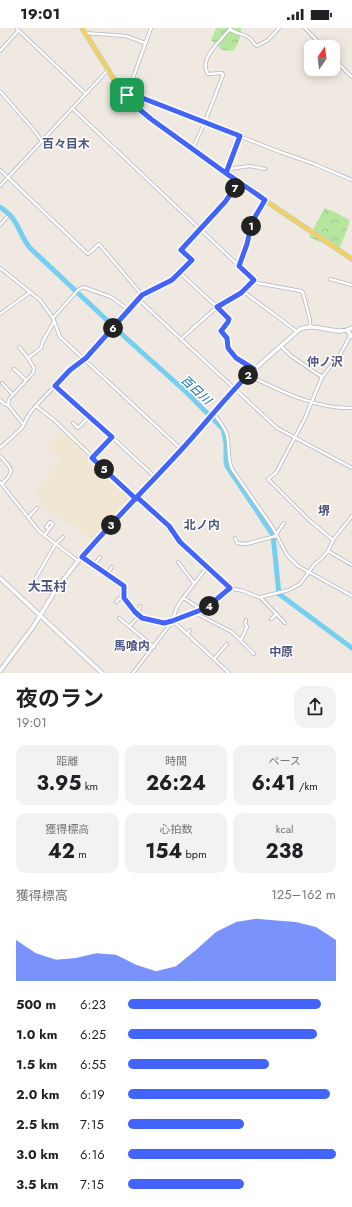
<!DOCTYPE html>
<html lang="ja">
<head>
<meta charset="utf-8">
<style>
  body { margin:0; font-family:Jost,"Noto Sans JP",sans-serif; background:#f2f2f2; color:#202124; height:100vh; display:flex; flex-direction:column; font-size:15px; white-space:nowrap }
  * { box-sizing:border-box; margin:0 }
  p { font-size:13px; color:#757577 }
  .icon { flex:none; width:22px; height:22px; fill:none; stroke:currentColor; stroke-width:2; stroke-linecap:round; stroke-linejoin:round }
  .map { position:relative; height:645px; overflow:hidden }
  .sheet { display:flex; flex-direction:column; background:#fff; flex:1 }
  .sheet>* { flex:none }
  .needle { width:26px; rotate:14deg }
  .tools { position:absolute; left:304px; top:12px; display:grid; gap:8px }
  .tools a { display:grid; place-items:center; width:36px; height:36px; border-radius:8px; background:#fff; box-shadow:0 2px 10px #0003; font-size:20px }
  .pin { position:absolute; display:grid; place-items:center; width:34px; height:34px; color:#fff; margin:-17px; border-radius:8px; box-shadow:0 2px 6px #0006 }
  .km { position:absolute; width:20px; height:20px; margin:-10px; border-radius:50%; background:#222; color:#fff; font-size:11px; line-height:20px; text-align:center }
  .round { display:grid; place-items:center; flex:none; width:42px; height:42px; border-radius:12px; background:#f2f2f2 }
  .head { display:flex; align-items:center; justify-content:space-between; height:68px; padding:0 16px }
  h1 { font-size:22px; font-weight:700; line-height:30px }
  .metrics { display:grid; grid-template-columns:repeat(3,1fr); gap:6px; height:68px; padding:4px 16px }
  .metrics div { display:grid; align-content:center; border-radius:10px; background:#f2f2f2; text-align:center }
  .metrics b { font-size:20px; font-weight:700 }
  .metrics small { font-size:11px; font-weight:400 }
  .metrics p { font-size:11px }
  .chart { height:112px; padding:8px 16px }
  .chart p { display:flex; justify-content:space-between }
  .chart svg { width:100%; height:72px; margin-top:4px; fill:#4264fb; opacity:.7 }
  ul { padding:0 16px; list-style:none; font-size:13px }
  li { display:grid; grid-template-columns:64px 48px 1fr; align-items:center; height:30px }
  li i { height:10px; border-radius:5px; background:#4264fb }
  .status { display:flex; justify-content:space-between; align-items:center; height:28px; padding:0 20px; background:#fff; direction:ltr }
  .status svg { height:11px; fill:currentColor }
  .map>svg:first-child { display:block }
</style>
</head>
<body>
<div class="status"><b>19:01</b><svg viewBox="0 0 49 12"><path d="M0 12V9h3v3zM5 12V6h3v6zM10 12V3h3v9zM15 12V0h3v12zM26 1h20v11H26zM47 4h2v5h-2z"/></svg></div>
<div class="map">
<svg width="352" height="645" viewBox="0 0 352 645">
  <defs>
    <pattern id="forest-crowns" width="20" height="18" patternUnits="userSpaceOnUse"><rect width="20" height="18" fill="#b6e59e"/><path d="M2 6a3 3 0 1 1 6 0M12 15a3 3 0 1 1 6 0" fill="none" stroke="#9dc588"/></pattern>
  </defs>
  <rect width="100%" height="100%" fill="#efe9e1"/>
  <!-- education -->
  <path fill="#f0e6d1" d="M62 404 132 470 94 513 73 497 53 486 42 476 36 462 62 431 48 419Z"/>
  <!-- forest -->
  <g fill="url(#forest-crowns)">
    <path d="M216 0H241C241 8 238 17 233 23L222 22 211 12Z"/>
    <path d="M325 180 339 186 349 192V196L341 217 337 221 309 209Z"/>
  </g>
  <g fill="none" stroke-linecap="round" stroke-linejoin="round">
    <!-- river -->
    <path stroke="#75cff0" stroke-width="5" d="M0 179C19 191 18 205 30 220L126 310 185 363 223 401 226 415V433L227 438 273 507 279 566 352 620"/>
    <!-- street casing -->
    <g stroke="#b4b7c1" stroke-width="4">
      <g id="street">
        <path d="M16 0 86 66"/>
        <path d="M305 0 323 19"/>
        <path d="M85 5 126 8 145 15"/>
        <path d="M0 23 18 3"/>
        <path d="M333 30 352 49"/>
        <path d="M0 63 33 101 42 113"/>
        <path d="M125 65 129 61 151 0"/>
        <path d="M127 67 132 66 280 124 314 136 352 152"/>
        <path d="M73 81 257 255 301 263 303 265 310 292V298"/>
        <path d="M193 120 205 94 223 47 222 45 208 46C198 31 221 12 230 1 235 6 242 5 248 9 252 11 253 16 257 18L268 12 279 0"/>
        <path d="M228 141 250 138 265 141"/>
        <path d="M0 142 88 226 99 216 142 267"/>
        <path d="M226 145 240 108"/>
        <path d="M0 158 108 42"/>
        <path d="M0 197 7 189"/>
        <path d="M239 238 247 216 252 194 265 172"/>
        <path d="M0 240 40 272 53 290 60 309 182 422"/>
        <path d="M180 245 229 290V295L221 304 227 310V318L236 330 254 341"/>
        <path d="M330 251 352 257"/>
        <path d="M243 263C260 277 279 289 296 303"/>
        <path d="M139 272 277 400 352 440"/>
        <path d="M0 286 29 265"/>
        <path d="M53 290 78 262 83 259 111 269 129 282"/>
        <path d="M181 311 217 279 241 265 254 252"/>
        <path d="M281 318 291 328 322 349"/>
        <path d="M19 319 28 330"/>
        <path d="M14 341 26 352"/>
        <path d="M248 347C281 363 315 381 352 380"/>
        <path d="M2 355 13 367"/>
        <path d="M55 358 112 409"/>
        <path d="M0 372 4 376 8 377"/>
        <path d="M36 378 54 392 136 471"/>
        <path d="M214 386C219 393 225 399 227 407 230 419 227 430 232 441L273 500 287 527 298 538 352 568"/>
        <path d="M73 395 78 400 89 389"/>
        <path d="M23 396 8 377 9 371 33 345 34 340 28 330 41 320 43 313 54 294"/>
        <path d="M0 420 22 400 28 388 33 381 70 342 86 330 142 267 172 252 192 232 181 222 225 174 238 154"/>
        <path d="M0 428C12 441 16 442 2 456"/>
        <path d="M92 430 112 409 156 450"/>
        <path d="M0 454 39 503 78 533"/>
        <path d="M138 469 169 499 180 514 230 560 243 563 261 570 285 595"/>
        <path d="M28 490 37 480"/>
        <path d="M276 506 284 495"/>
        <path d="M44 508 53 496 50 494 46 499 49 501"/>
        <path d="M235 510 237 515 246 516 276 508"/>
        <path d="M333 512 309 492 268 451 276 445 305 390 322 349 341 325 350 308"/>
        <path d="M55 517 63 509"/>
        <path d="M328 523 352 537"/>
        <path d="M82 529 121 555 124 559V570L135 584 142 590 164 595 172 593 206 580 230 560"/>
        <path d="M178 534 194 555"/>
        <path d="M94 537 100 529"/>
        <path d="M107 546 112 539"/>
        <path d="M34 553 55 517"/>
        <path d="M261 569 289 562 300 556 314 537 322 530 328 523 333 512 352 488"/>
        <path d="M183 570 207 539"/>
        <path d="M116 574 123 567"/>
        <path d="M193 584 232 604 254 626"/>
        <path d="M138 586 140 578"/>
        <path d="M119 590 154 619"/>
        <path d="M271 591 277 586"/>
        <path d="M172 593 177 579 183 570 187 572 200 581"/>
        <path d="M173 593 229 645"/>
        <path d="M130 598 139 588"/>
        <path d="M187 606 190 602"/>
        <path d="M241 612 247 599 245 595 246 592"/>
        <path d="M214 631 227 616"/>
        <path d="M133 645 172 594"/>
      </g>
    </g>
    <!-- secondary casing -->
    <g stroke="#b4b7c1" stroke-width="5">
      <g id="secondary">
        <path d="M347 302 352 309"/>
        <path d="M0 550 102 645"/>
        <path d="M0 643 33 599 57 560 78 533 182 422 248 347 300 301C317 294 336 309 352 300"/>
      </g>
    </g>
    <!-- primary casing -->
    <g stroke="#c9c9c9" stroke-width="5.5">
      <path id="primary" d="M82 0 117 56 139 81 248 161 352 231"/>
    </g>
    <!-- street -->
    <use href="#street" stroke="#fff" stroke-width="2.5"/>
    <!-- secondary -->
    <use href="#secondary" stroke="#fff" stroke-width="3.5"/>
    <!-- primary -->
    <use href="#primary" stroke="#f2d163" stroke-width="4"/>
  </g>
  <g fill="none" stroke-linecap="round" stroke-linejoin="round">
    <!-- route casing -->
    <g stroke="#fff" stroke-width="8">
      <path id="route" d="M127 67 139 81 151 91 234 151C245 158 255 165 265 172L252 194 247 216 239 238 254 252 241 265 217 279 229 291 228 294 221 303 227 310 228 320 236 330 254 341C228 366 206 395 182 421 149 457 114 492 82 529L124 558V570L135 584 142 590 164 595 172 593 206 580 230 560 180 514 169 498 138 470 136 471 92 430 112 409 55 358 70 342 86 330 142 267 172 252 192 232 181 222 225 174 239 154 226 145 240 108 132 66 127 67"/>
    </g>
    <!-- route -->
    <use href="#route" stroke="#4264fb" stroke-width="5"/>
  </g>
  <g text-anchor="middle" stroke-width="3" stroke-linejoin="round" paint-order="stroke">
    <!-- neighbourhood labels -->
    <g font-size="12" font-weight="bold" fill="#4d5680" stroke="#fff">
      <text x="66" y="120">百々目木</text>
      <text x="325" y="338">仲ノ沢</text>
      <text x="324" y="487">堺</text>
      <text x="202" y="501">北ノ内</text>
      <text x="132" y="622">馬喰内</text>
      <text x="281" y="628">中原</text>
    </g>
    <!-- water labels -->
    <g font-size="12" font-style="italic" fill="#0d6fa3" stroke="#fff">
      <text transform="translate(196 362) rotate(43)" y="4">百日川</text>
    </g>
    <!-- quarter labels -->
    <g font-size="13" font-weight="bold" fill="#4d5680" stroke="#fff">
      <text x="47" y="563">大玉村</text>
    </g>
  </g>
</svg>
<div class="tools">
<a><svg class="needle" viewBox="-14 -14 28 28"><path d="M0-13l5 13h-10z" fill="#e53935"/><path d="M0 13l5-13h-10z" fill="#757577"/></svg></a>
</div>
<div class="pin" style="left:127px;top:67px;background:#1e9e55"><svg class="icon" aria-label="arrive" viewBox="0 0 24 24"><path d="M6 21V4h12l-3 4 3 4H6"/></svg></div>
<b class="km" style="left:251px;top:198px">1</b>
<b class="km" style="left:248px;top:347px">2</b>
<b class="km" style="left:111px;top:497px">3</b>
<b class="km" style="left:209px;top:578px">4</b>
<b class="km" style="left:104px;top:441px">5</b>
<b class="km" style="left:113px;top:300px">6</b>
<b class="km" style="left:235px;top:160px">7</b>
</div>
<section class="sheet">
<div class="head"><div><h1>夜のラン</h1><p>19:01</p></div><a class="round"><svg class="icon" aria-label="share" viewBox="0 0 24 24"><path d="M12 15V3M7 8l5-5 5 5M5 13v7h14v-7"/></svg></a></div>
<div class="metrics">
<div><p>距離</p><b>3.95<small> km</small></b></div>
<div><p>時間</p><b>26:24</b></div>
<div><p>ペース</p><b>6:41<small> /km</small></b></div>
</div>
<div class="metrics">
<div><p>獲得標高</p><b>42<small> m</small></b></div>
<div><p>心拍数</p><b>154<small> bpm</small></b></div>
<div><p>kcal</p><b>238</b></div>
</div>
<div class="chart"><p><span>獲得標高</span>125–162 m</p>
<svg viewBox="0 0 160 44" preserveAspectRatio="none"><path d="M0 44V19L10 27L20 31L30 30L40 27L50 28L60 34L70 38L80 35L90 25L100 14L110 8L120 6L130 7L140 8L150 11L160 19V44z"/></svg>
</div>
<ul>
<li><b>500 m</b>6:23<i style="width:93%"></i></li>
<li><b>1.0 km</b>6:25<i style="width:91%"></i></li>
<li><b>1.5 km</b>6:55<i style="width:68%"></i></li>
<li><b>2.0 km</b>6:19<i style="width:97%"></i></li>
<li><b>2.5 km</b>7:15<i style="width:56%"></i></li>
<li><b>3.0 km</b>6:16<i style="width:100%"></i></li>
<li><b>3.5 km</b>7:15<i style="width:56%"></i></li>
</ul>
</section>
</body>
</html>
